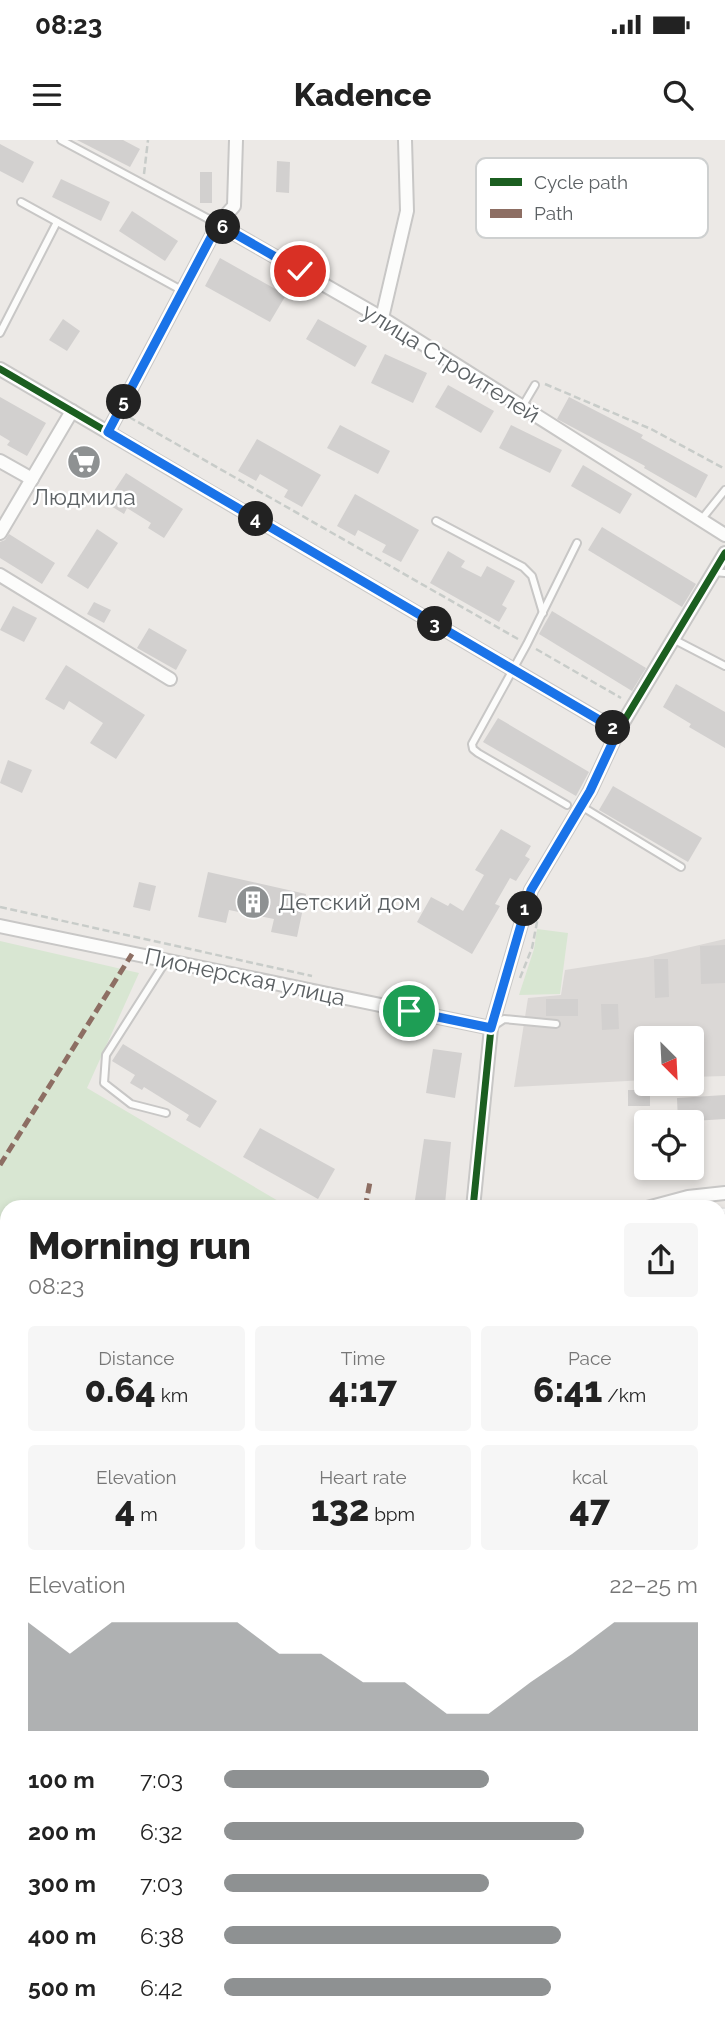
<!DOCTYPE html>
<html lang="en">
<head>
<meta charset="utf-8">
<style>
  body { margin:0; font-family:Raleway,sans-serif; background:#f6f6f6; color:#222; height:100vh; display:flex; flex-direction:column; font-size:26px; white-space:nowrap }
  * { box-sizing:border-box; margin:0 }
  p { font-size:23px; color:#767676 }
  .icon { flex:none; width:38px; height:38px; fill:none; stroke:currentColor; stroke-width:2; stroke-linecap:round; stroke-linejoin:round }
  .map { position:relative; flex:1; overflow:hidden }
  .side { position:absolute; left:0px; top:1060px; width:726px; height:831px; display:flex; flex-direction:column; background:#fff; border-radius:21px 21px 0 0; box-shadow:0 4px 10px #0003 }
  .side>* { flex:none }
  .needle { width:46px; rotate:156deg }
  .fabs { position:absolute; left:634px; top:886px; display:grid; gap:14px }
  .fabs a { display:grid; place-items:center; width:70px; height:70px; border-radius:7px; background:#fff; box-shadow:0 4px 10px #0003; font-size:35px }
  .pin { position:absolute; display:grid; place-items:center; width:60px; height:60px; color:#fff; margin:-30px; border:4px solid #fff; border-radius:50%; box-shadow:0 2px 7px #0007 }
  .km { position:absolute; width:35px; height:35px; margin:-18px; border-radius:50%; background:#222; color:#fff; font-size:19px; line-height:35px; text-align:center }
  .round { display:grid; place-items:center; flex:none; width:74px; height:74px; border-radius:7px; background:#f6f6f6 }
  .head { display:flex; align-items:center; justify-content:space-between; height:119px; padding:0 28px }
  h1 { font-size:38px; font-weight:800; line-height:52px }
  .metrics { display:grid; grid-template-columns:repeat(3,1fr); gap:10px; height:119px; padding:7px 28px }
  .metrics div { display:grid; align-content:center; border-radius:7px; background:#f6f6f6; text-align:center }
  .metrics b { font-size:35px; font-weight:800 }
  .metrics small { font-size:19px; font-weight:400 }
  .metrics p { font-size:19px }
  .chart { height:196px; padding:14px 28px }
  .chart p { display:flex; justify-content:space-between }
  .chart svg { width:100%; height:126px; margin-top:7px; fill:#8e9192; opacity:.7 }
  ul { padding:0 28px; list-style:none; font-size:23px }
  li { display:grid; grid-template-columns:112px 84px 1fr; align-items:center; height:52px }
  li i { height:18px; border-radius:9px; background:#8e9192 }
  .status { display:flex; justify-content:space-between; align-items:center; height:49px; padding:0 35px; background:#fff; direction:ltr }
  .status svg { height:19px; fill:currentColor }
  header { display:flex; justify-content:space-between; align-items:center; height:91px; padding:0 28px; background:#fff; font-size:32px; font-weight:800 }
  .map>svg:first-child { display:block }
</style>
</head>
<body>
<div class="status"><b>08:23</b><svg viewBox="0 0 49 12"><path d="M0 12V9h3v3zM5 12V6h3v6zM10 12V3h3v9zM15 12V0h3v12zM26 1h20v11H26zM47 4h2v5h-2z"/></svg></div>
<header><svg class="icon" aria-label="menu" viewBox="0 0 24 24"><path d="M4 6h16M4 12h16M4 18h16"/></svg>Kadence<svg class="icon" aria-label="search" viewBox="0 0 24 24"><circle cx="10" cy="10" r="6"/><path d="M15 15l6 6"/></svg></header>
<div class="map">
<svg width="725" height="1891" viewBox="0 0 725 1891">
  <rect width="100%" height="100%" fill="#ece9e6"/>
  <!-- industrial -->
  <g fill="#dbd8d6">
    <path d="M725 799V936L691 937V898H646V940L514 947 528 858 561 855 565 830 648 817Z"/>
    <path d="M7 1363V1885H31L30 1891H0V1366Z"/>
  </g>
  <!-- green -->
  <g fill="#d8e6d2">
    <path d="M537 789 568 793 560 854 519 855 534 809Z"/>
    <path d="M0 801 139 833 87 948 280 1062 311 1067 7 1068V1320L0 1323Z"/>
    <path d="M719 1079H725V1780L719 1765Z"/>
  </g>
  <!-- building -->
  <g fill="#d2d0cf">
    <path d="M77 0H123L140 9 130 27Z"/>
    <path d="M0 4 34 22 23 43 0 31Z"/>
    <path d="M277 21 290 22 289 53 276 52Z"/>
    <rect x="200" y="32" width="12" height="31"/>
    <path d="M61 39 110 62 101 81 52 57Z"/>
    <path d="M132 71 178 101 165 121 119 91Z"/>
    <path d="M220 118 286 155 270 182 205 146Z"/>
    <path d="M63 179 80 191 67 211 49 200Z"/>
    <path d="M318 179 367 206 355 227 306 199Z"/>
    <path d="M385 214 427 233 413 263 371 243Z"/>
    <path d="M448 245 494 271 481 293 435 267Z"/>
    <path d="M0 257 46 283 27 316 7 305 10 301 0 295Z"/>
    <path d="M569 257 643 295 641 298 708 335 696 358 644 328 645 326 557 279Z"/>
    <path d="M340 285 390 311 378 334 327 308Z"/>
    <path d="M511 285 562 310 550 333 499 308Z"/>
    <path d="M257 299 321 335 302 367 284 357 288 350 260 334 256 341 238 331Z"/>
    <path d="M81 305 100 315 86 340 67 329Z"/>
    <path d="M583 325 632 354 620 374 571 346Z"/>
    <path d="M126 333 183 369 164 398 148 388 151 383 127 368 124 374 106 363Z"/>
    <path d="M355 354 419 390 401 422 382 412 386 405 358 390 355 396 337 386Z"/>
    <path d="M602 387 696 444 682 467 588 410Z"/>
    <path d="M97 389 118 403 88 449 67 436Z"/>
    <path d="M9 394 55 423 42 444 0 418V402L5 400Z"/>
    <path d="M448 411 465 421 461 427 481 437 487 426 515 441 502 465 507 468 499 482 430 443Z"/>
    <path d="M94 462 111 470 104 483 87 474Z"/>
    <path d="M13 466 37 478 24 502 0 490Z"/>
    <path d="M552 471 646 528 632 551 539 494Z"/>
    <path d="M149 488 187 510 176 530 137 508Z"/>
    <path d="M66 525 145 575 116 619 90 603 103 583 69 561 64 570 45 559Z"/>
    <path d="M676 544 725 572V608L689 587 691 584 663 567Z"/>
    <path d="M498 578 589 632 576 656 483 602Z"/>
    <path d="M8 620 32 630 22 653 0 643Z"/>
    <path d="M613 646 702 698 688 722 599 670Z"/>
    <path d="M501 689 531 706 525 716 530 719 516 741 510 738 495 764 500 766 472 814 417 782 431 757 448 766 450 763 463 771 484 735 475 730Z"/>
    <path d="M208 732 306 754 297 797 271 792 274 779 229 770 226 783 198 777Z"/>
    <path d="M139 742 156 746 150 771 133 767Z"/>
    <path d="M725 805V843L701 844 700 806Z"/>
    <path d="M654 819H668L669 857 655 858Z"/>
    <rect x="546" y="859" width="32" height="17"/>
    <path d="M601 864H618L619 889 602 890Z"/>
    <path d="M123 904 217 961 200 988 186 980 189 975 144 947 142 950 130 943 135 935 112 921Z"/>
    <path d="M433 909 462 913 455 958 426 953Z"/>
    <rect x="628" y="950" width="22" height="16"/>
    <path d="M725 955V979L678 982 677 958Z"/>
    <path d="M260 988 335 1029 318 1059 243 1017Z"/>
    <path d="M424 999 451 1002 445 1064 415 1060Z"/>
  </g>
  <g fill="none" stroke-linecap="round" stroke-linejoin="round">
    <!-- service casing -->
    <g stroke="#c8c7c6" stroke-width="10">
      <g id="service">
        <path d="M61 0 218 84"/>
        <path d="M21 62 183 151"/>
        <path d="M0 193 57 82"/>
        <path d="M522 267 535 245"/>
        <path d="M701 380 725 350"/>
        <path d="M436 381 523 427 532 436 543 473"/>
        <path d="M714 432 725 433"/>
        <path d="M673 499 725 526"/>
        <path d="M567 665 478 613 473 609 472 604 527 504 577 403"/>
        <path d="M581 666 681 727"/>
        <path d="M492 887 504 879 556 884"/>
        <path d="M166 973 131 964 104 943 106 915 166 821"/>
      </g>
    </g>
    <!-- minor casing -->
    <g stroke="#c8c7c6" stroke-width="16">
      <g id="minor">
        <path d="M218 84 382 178 725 395"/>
        <path d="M382 178 407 71 405 0"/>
        <path d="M0 229 618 591"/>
        <path d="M108 292 218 84 234 66 236 0"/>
        <path d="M0 321 32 339"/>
        <path d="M0 393 72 271"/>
        <path d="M0 435 170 539"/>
        <path d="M0 786 491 888"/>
        <path d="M473 1068 491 888 531 750 590 651 618 591 725 413"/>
        <path d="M647 1068 688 1057 725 1053"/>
        <path d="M719 1842 725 1839"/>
        <path d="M386 1885 387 1891"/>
        <path d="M622 1891 634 1885"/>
      </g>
    </g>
    <!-- path -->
    <g stroke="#c8ccc9" stroke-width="2.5" stroke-dasharray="7 3.5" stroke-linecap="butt">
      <path d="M144 34 148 0"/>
      <path d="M545 244 651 289 725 329"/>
      <path d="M129 277 518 499"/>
      <path d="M536 509 621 558"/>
      <path d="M0 767 312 836"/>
      <path d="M520 838 532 808 538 777"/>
      <path d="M719 1626 725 1630"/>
      <path d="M365 1885 367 1891"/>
    </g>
    <!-- service -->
    <use href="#service" stroke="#fcfcfb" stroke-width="6"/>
    <!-- minor -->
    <use href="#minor" stroke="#fcfcfb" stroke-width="12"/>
    <!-- rail casing -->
    <g stroke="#e2e2e2" stroke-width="7">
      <g id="rail">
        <path d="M719 1071H725"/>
        <path d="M0 1336 7 1333"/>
      </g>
    </g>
    <!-- rail -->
    <use href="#rail" stroke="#fff" stroke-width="4.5" stroke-dasharray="13" stroke-linecap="butt"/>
    <!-- quiet -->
    <g stroke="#8d6e63" stroke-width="5" stroke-dasharray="10 5" stroke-linecap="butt">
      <path d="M0 1025 132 814"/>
      <path d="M365 1068 370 1042"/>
      <path d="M0 1089 7 1092"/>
      <path d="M0 1111 7 1118"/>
      <path d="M0 1267H7"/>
      <path d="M0 1323 7 1320"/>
    </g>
    <!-- cycleway casing -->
    <g stroke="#fff" stroke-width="11">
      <g id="cycleway">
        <path d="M0 229 618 591"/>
        <path d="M473 1068 491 888 531 750 590 651 618 591 725 413"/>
      </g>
    </g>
    <!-- cycleway -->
    <use href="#cycleway" stroke="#1b5e20" stroke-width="7"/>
  </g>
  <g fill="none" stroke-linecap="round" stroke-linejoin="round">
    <!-- route casing -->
    <g stroke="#fff" stroke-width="14">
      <path id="route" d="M300 131 218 84 108 292 618 591 590 651 531 750 491 888 409 871"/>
    </g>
    <!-- route -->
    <use href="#route" stroke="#1a73e8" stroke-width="9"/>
  </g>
  <!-- icons -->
  <defs>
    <g id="supermarket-disc" transform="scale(1.75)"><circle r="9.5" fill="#8e9192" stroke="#fff"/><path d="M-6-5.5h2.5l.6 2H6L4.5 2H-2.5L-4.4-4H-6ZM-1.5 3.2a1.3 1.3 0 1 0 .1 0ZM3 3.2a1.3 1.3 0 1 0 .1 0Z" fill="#fff"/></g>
    <g id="building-disc" transform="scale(1.75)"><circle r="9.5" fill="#8e9192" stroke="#fff"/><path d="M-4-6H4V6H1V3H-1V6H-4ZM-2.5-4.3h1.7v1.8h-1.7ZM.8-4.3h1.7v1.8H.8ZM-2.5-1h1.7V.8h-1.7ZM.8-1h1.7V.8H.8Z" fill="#fff"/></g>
  </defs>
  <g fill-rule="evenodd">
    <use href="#supermarket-disc" x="84" y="322"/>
    <use href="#building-disc" x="253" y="762"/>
  </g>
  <g text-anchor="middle" stroke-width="5" stroke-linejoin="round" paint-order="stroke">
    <!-- street labels -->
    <g font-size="23" fill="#5c6164" stroke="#fff">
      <text transform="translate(451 223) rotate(32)" y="8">улица Строителей</text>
      <text transform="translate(245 837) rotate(12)" y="8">Пионерская улица</text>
    </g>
    <!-- poi labels -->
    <g font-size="23" fill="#5c6164" stroke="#fff">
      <text x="84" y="365">Людмила</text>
      <text x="278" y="770" text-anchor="start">Детский дом</text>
    </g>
  </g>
  <!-- legend -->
  <rect x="476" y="18" width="232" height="80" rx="10" fill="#fff" stroke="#ced0d0" stroke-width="2"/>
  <rect x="490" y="38" width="32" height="8" fill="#1b5e20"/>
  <rect x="490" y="69" width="32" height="9" fill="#8d6e63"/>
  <g font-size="19" fill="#5c6164">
    <text x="534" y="49">Cycle path</text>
    <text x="534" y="80">Path</text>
  </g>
</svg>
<div class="fabs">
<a><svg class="needle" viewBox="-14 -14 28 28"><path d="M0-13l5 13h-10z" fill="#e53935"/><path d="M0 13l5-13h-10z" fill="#767676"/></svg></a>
<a><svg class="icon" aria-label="locate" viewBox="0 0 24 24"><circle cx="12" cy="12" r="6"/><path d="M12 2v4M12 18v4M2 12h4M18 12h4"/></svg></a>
</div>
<div class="pin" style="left:409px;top:871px;background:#1e9e55"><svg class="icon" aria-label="arrive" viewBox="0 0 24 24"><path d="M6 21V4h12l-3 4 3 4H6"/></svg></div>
<div class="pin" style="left:300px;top:131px;background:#d93025"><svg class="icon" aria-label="check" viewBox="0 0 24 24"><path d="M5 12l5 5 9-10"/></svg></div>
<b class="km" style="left:525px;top:769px">1</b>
<b class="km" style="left:613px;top:588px">2</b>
<b class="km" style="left:435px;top:484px">3</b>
<b class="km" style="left:256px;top:379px">4</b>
<b class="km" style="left:124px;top:262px">5</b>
<b class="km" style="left:223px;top:87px">6</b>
<section class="side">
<div class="head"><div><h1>Morning run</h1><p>08:23</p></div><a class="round"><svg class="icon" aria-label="share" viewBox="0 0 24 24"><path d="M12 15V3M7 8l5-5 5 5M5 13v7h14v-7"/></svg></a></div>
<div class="metrics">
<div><p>Distance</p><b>0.64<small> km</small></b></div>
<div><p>Time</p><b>4:17</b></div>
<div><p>Pace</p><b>6:41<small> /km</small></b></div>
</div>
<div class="metrics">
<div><p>Elevation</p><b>4<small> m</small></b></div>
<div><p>Heart rate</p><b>132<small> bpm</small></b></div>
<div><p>kcal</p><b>47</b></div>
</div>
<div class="chart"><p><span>Elevation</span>22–25 m</p>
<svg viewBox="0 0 160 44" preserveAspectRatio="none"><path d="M0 44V6L10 17L20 6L30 6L40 6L50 6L60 17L70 17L80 27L90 27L100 38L110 38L120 27L130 17L140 6L150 6L160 6V44z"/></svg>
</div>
<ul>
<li><b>100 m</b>7:03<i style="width:56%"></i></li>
<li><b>200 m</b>6:32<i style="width:76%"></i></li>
<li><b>300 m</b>7:03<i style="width:56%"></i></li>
<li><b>400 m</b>6:38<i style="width:71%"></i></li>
<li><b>500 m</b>6:42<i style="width:69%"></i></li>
</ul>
</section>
</div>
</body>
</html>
